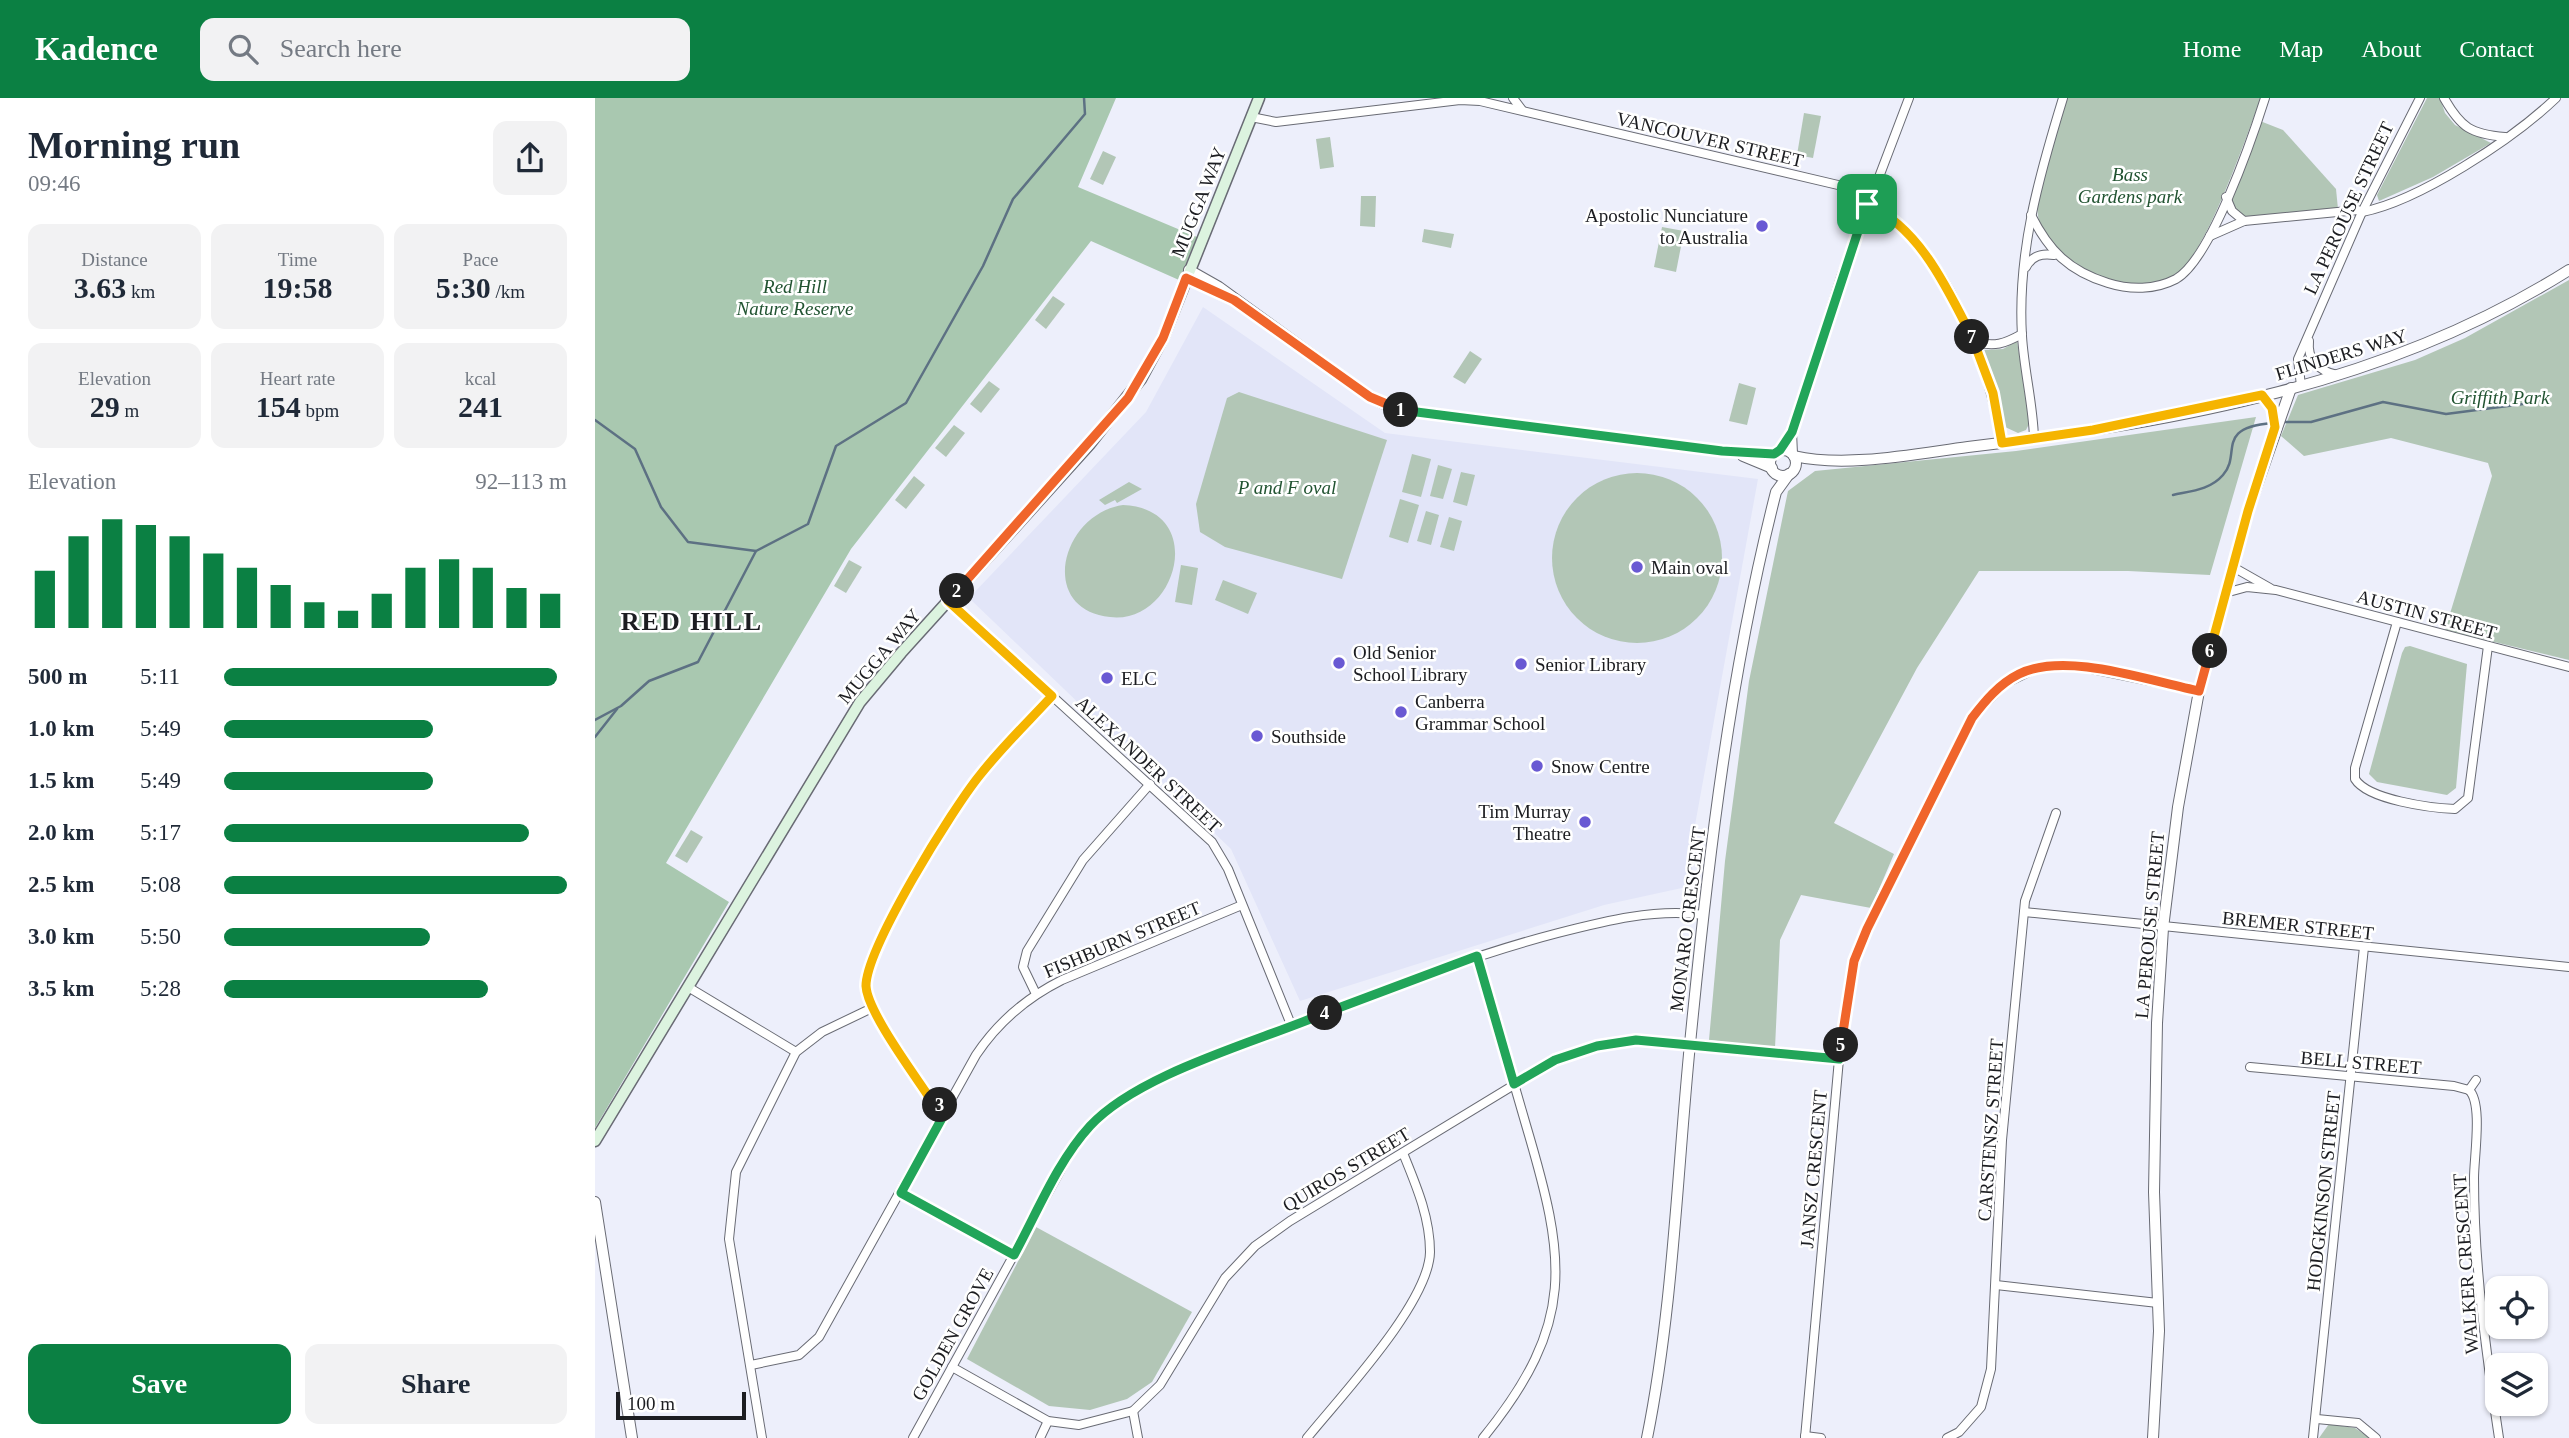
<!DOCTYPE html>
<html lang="en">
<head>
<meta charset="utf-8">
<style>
  body { margin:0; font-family:Georgia,serif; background:#f2f2f3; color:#1f2937; height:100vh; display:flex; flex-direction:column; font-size:26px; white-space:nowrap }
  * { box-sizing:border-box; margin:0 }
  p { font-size:23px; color:#747a83 }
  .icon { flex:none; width:38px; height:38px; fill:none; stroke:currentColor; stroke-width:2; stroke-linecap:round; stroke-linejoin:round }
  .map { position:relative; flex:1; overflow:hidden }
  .drawer { display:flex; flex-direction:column; background:#fff; width:595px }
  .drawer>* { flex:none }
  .controls { position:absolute; left:1890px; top:1178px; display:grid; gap:14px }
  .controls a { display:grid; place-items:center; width:63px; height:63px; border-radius:14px; background:#fff; box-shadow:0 2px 5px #0004; font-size:35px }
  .scale { position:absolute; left:21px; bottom:18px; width:130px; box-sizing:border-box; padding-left:7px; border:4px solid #1c1d21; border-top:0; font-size:19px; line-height:24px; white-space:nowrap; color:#1c1d21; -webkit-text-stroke:5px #fff; paint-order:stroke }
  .pin { position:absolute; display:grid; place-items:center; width:60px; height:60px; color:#fff; margin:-30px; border-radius:14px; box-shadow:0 4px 10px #0006 }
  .km { position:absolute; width:35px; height:35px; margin:-18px; border-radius:50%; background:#222; color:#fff; font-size:19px; line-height:35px; text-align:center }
  .round { display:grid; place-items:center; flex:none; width:74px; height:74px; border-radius:14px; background:#f2f2f3 }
  .overview { display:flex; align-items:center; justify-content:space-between; height:119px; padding:0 28px }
  h1 { font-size:38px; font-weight:700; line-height:52px }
  .metrics { display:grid; grid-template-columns:repeat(3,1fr); gap:10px; height:119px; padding:7px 28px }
  .metrics div { display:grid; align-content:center; border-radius:14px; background:#f2f2f3; text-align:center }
  .metrics b { font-size:30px; font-weight:700 }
  .metrics small { font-size:19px; font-weight:400 }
  .metrics p { font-size:19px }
  .chart { height:196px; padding:14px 28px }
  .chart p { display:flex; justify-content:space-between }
  .chart svg { width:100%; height:126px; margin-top:7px; stroke:#0b8043; stroke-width:6 }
  .action { display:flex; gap:14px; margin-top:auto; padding:14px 28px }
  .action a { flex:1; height:80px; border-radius:14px; background:#0b8043; color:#fff; font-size:28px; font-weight:700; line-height:80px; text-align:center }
  .action a+a { background:#f2f2f3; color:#1f2937 }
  ul { padding:0 28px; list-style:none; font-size:23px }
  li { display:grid; grid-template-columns:112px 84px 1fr; align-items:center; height:52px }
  li i { height:18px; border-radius:9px; background:#0b8043 }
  header { display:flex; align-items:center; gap:42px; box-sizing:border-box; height:98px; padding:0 35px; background:#0b8043; color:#fff }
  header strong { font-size:33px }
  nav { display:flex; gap:38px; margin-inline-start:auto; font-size:24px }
  .search { width:490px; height:63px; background:#f2f2f3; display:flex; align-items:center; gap:18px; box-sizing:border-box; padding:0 24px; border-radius:14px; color:#747a83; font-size:26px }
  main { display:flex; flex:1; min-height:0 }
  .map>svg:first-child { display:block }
</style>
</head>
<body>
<header>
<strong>Kadence</strong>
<div class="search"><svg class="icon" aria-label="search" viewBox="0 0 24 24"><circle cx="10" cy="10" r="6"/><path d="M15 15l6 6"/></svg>Search here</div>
<nav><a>Home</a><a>Map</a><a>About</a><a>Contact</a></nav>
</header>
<main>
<section class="drawer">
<div class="overview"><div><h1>Morning run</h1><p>09:46</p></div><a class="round"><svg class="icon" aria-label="share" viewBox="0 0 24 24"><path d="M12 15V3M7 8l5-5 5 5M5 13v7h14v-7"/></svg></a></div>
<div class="metrics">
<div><p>Distance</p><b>3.63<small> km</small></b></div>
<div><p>Time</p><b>19:58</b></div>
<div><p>Pace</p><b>5:30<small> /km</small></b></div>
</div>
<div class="metrics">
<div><p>Elevation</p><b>29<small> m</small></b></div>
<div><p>Heart rate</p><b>154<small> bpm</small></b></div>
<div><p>kcal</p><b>241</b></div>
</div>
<div class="chart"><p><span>Elevation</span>92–113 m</p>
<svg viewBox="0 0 160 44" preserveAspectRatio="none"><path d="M5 44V24M15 44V12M25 44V6M35 44V8M45 44V12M55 44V18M65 44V23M75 44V29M85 44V35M95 44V38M105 44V32M115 44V23M125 44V20M135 44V23M145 44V30M155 44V32"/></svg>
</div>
<ul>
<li><b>500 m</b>5:11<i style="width:97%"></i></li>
<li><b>1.0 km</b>5:49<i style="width:61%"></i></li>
<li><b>1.5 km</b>5:49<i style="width:61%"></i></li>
<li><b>2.0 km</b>5:17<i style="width:89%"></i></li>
<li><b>2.5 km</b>5:08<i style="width:100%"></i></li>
<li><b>3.0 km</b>5:50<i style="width:60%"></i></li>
<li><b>3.5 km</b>5:28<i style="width:77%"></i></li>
</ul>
<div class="action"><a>Save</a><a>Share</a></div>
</section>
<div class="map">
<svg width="1974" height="1340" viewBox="0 0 1974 1340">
  <rect width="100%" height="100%" fill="#edeffb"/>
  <!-- built -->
  <path fill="#e2e5f8" d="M608 209 790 335 1163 381 1100 727 1096 788 1009 807 705 903 636 751 374 500 551 314Z"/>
  <!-- green -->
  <g fill="#b2c6b6">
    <path d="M1473 0H1666C1651 39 1614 148 1585 173 1545 207 1450 169 1443 118 1438 87 1461 29 1473 0Z"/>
    <path d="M1832 0H1845L1850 15 1860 27 1896 45 1838 79 1784 103 1782 97Z"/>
    <path d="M1209 15 1226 18 1218 60 1202 57Z"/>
    <path d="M1665 23 1688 32 1741 91 1743 111 1651 119 1640 112 1636 99Z"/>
    <path d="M735 39 739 69 725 71 721 41Z"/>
    <path d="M508 53 521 59 508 87 495 81Z"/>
    <path d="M766 98H781L780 129 765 128Z"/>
    <path d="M1067 129 1089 133 1081 174 1059 169Z"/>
    <path d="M829 131 859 136 856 150 827 144Z"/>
    <path d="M1974 182V562L1850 532 1897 378 1893 365 1796 340 1709 358 1686 338 1703 297 1820 262 1870 240Z"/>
    <path d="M458 198 470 206 451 231 440 222Z"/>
    <path d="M1422 243 1435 324 1431 332 1423 335 1410 329 1388 252 1408 251Z"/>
    <path d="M875 253 887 261 870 286 858 279Z"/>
    <path d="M394 283 405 291 386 315 375 306Z"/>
    <path d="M1144 285 1161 290 1152 327 1134 323Z"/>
    <path d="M644 294 792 342 747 481 630 449 605 434 601 406 632 300Z"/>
    <path d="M1661 319 1615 477 1533 473H1384L1322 570 1239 725 1299 756 1276 810 1206 797 1185 842 1180 950 1114 942 1130 763 1154 583 1193 393 1220 373 1421 353Z"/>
    <path d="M359 327 370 335 351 359 340 350Z"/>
    <path d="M817 356 836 361 826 399 807 394Z"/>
    <path d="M843 367 857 371 848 401 835 398Z"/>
    <path d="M866 374 880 377 872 408 858 404Z"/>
    <circle cx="1042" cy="460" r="85"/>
    <path d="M319 378 330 387 311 411 300 402Z"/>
    <path d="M534 384 547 391 522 405 520 402 510 407 504 402Z"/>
    <path d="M805 401 824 407 813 445 794 439Z"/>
    <path d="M528 407C614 411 582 527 515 519 442 511 466 416 528 407Z"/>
    <path d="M831 413 844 417 836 447 822 443Z"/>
    <path d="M854 419 867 423 859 453 845 449Z"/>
    <path d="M254 462 267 469 251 495 239 488Z"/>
    <path d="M586 467 603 470 597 507 580 504Z"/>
    <path d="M628 482 662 495 653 516 620 502Z"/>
    <path d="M1815 548 1872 566 1861 690 1852 697 1782 684 1774 676 1807 555 1810 549Z"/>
    <path d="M96 732 108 739 92 765 80 758Z"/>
    <path d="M441 1129 597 1214 557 1284 532 1301 495 1312 454 1308 372 1261Z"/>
    <path d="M1734 1326 1760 1330 1775 1340H1724Z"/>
  </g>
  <!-- forest -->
  <path fill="#a9c8b0" d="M0 0H521L483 89 602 139 584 182 496 143 256 451 71 765 134 804 0 1030Z"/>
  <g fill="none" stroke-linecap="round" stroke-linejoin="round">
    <!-- stream -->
    <g stroke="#5d7183" stroke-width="2.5">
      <path d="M0 322 40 351 66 409 93 444 161 453 213 426 241 348 311 305 388 168 418 101 490 16 489 0"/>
      <path d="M1687 324H1716L1788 304 1851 316 1928 306"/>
      <path d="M1578 397C1596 393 1615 392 1628 377 1647 356 1619 330 1677 325"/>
      <path d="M0 622 26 608 54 583 103 564 161 453"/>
      <path d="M0 639 22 611"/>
    </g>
    <!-- minor casing -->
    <g stroke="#696b74" stroke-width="10">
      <g id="minor">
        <path d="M918 0 927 12"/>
        <path d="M1849 0C1866 30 1876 36 1910 39"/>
        <path d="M656 19 681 24 865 2 885 3 1277 95"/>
        <path d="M1631 99 1637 113 1649 123"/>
        <path d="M1272 106C1349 141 1394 267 1407 345"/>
        <path d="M1436 117C1454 153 1474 173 1513 185 1535 192 1560 192 1581 181 1616 161 1657 41 1670 0"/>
        <path d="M1615 138 1649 123 1763 112 1767 114C1824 103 1918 41 1961 0"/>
        <path d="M1431 169C1437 158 1446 155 1459 157"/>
        <path d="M1714 243C1712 262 1724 273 1742 277"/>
        <path d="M1379 244C1400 249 1409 246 1427 236"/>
        <path d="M1706 288 1703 261 1767 114 1825 0"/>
        <path d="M1197 334 1198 356"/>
        <path d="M1439 340C1438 306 1429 272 1427 238 1422 155 1444 78 1468 0"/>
        <path d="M1185 352 1197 334 1246 179 1314 0"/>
        <path d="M1638 469 1675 490"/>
        <path d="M1630 495 1652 489 1681 492 1974 569"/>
        <path d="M353 503 617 744 633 771 697 929"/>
        <path d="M1802 524 1760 670V681C1773 702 1836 710 1860 711L1873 700 1893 548"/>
        <path d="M1429 814 1974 869"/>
        <path d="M882 858C898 914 915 970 931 1027 971 1162 982 1224 888 1340"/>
        <path d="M93 889 201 954"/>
        <path d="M441 896 428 869 432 853 488 762 555 686"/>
        <path d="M1655 969 1859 988 1874 992"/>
        <path d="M1874 992C1888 1005 1879 1059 1879 1080 1879 1167 1891 1254 1904 1340"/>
        <path d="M1874 992 1881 982"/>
        <path d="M352 1011C330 999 319 976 306 955 294 936 273 913 271 890 269 854 360 708 386 676 408 649 433 624 457 598"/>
        <path d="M306 1095 419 1157"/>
        <path d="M1401 1187 1563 1205"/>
        <path d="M156 1267 204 1257 224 1239 381 957C403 924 431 900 467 882L647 807"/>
        <path d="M357 1269 453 1323 484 1327 538 1313 565 1287 630 1180 660 1148 695 1123 960 962 1002 948 1041 942 1244 961"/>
        <path d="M538 1313 543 1340"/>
        <path d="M1722 1321 1763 1325 1781 1340"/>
        <path d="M1210 1338 1226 1340"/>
        <path d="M167 1340 134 1141 141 1074 201 954 227 934 277 910"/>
        <path d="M318 1340 476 1053C493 1029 512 1009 537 995 585 967 642 951 693 930 783 895 870 859 963 835 1010 823 1061 810 1109 817"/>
        <path d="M445 1340 453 1323"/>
        <path d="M712 1340C745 1299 834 1205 835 1154 835 1119 821 1087 808 1055"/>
        <path d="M1210 1340 1244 961 1259 863 1283 807 1377 620 1409 586 1444 569H1487L1604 593"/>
        <path d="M1352 1340 1364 1334 1386 1309 1396 1271 1407 1042 1430 803 1461 715"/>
        <path d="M1718 1340 1769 849"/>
      </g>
    </g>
    <!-- tertiary casing -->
    <g stroke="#696b74" stroke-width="12">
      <g id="tertiary">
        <path d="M594 172 624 189 775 299 800 311 1127 353 1179 356"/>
        <path d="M591 180 632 199"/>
        <path d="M1667 297 1677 310 1680 329"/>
        <circle cx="1188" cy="365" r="13"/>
        <path d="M1148 358 1177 370"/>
        <path d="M1199 358C1251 370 1320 356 1373 349 1582 324 1794 286 1974 172"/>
        <path d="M0 1104 37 1340"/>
        <path d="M1052 1340C1078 1211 1082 1077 1095 946 1113 761 1135 574 1181 394L1194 376"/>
        <path d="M1558 1340 1564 1233 1559 1094 1562 925 1568 830 1583 709 1604 593 1653 413 1696 290"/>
      </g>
    </g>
    <!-- secondary casing -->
    <g stroke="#696b74" stroke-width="13">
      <path id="secondary" d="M0 1043 265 604 306 555 494 347 546 281 568 240 664 0"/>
    </g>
    <!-- minor -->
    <use href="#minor" stroke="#fff" stroke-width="8"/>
    <!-- tertiary -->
    <use href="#tertiary" stroke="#fff" stroke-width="10"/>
    <!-- secondary -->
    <use href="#secondary" stroke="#dcf3df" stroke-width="10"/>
  </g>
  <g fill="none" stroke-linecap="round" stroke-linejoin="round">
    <!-- split-1 casing -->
    <g stroke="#fff" stroke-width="14">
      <path id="split-1" d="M806 312 1127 353 1179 356 1185 352 1197 334 1272 106"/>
    </g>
    <!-- split-2 casing -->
    <g stroke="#fff" stroke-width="14">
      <path id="split-2" d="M362 493 533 300 568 240 591 180 639 202 775 299 806 312"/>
    </g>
    <!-- split-3 casing -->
    <g stroke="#fff" stroke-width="14">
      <path id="split-3" d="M345 1007 334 999C319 976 272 913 271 888 271 850 358 710 385 677 407 649 433 624 457 598L353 503 362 493"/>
    </g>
    <!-- split-4 casing -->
    <g stroke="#fff" stroke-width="14">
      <path id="split-4" d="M345 1007 352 1011 306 1095 419 1157C442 1115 462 1064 495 1028 544 975 662 944 730 915"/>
    </g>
    <!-- split-5 casing -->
    <g stroke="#fff" stroke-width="14">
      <path id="split-5" d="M730 915 882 858 919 986 960 962 1002 948 1041 942 1244 961 1246 947"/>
    </g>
    <!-- split-6 casing -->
    <g stroke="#fff" stroke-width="14">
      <path id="split-6" d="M1246 947 1259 863 1272 831 1377 620C1390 603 1404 586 1424 576 1471 553 1554 583 1604 593L1615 553"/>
    </g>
    <!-- split-7 casing -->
    <g stroke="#fff" stroke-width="14">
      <path id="split-7" d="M1377 239 1398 295 1407 345 1498 332 1667 297 1677 310 1680 329 1653 413 1615 553"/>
    </g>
    <!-- split-8 casing -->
    <g stroke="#fff" stroke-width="14">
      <path id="split-8" d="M1272 106C1325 130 1352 190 1377 239"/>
    </g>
    <!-- split-1 -->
    <use href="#split-1" stroke="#22a559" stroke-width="9"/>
    <!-- split-2 -->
    <use href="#split-2" stroke="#f0652b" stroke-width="9"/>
    <!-- split-3 -->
    <use href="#split-3" stroke="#f5b400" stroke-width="9"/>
    <!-- split-4 -->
    <use href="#split-4" stroke="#22a559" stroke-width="9"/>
    <!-- split-5 -->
    <use href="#split-5" stroke="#22a559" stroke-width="9"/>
    <!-- split-6 -->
    <use href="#split-6" stroke="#f0652b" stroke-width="9"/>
    <!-- split-7 -->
    <use href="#split-7" stroke="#f5b400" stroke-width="9"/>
    <!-- split-8 -->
    <use href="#split-8" stroke="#f5b400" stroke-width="9"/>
  </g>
  <!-- markers -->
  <g fill="#6959d3" stroke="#fff" stroke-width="2.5">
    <circle cx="1167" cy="128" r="7"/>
    <circle cx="1042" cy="469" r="7"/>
    <circle cx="744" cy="565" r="7"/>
    <circle cx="926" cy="566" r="7"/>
    <circle cx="512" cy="580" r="7"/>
    <circle cx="806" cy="614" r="7"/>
    <circle cx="662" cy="638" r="7"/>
    <circle cx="942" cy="668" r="7"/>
    <circle cx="990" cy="724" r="7"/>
  </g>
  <g text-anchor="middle" stroke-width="5" stroke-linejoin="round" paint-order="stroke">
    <!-- street labels -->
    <g font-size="19" fill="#1c1d21" stroke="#fff">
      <text transform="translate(1115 41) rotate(13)" y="7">VANCOUVER STREET</text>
      <text transform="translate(603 104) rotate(-68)" y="7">MUGGA WAY</text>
      <text transform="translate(1753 110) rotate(-65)" y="7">LA PEROUSE STREET</text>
      <text transform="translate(1746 256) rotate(-17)" y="7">FLINDERS WAY</text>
      <text transform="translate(1832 516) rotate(15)" y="7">AUSTIN STREET</text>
      <text transform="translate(284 558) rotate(-50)" y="7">MUGGA WAY</text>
      <text transform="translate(554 666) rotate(43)" y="7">ALEXANDER STREET</text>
      <text transform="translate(1092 821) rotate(-83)" y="7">MONARO CRESCENT</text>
      <text transform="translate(1554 827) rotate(-85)" y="7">LA PEROUSE STREET</text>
      <text transform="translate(1703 827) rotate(6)" y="7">BREMER STREET</text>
      <text transform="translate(527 841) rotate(-23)" y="7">FISHBURN STREET</text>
      <text transform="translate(1766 964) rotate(5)" y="7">BELL STREET</text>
      <text transform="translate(1395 1032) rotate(-86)" y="7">CARSTENSZ STREET</text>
      <text transform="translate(751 1071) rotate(-31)" y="7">QUIROS STREET</text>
      <text transform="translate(1218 1071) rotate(-85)" y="7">JANSZ CRESCENT</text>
      <text transform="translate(1728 1093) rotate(-84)" y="7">HODGKINSON STREET</text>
      <text transform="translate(1870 1166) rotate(-94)" y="7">WALKER CRESCENT</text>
      <text transform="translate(357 1236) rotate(-61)" y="7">GOLDEN GROVE</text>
    </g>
    <!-- park labels -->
    <g font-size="19" font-style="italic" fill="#215331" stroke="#fff">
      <text x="1535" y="83">Bass<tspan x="1535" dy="22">Gardens park</tspan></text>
      <text x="200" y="195">Red Hill<tspan x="200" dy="22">Nature Reserve</tspan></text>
      <text x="1905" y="306">Griffith Park</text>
      <text x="692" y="396">P and F oval</text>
    </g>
    <!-- poi labels -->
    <g font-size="19" fill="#1c1d21" stroke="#fff" text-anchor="start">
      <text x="1153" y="124" text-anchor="end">Apostolic Nunciature<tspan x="1153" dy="22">to Australia</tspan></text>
      <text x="1056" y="476">Main oval</text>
      <text x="758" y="561">Old Senior<tspan x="758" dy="22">School Library</tspan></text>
      <text x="940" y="573">Senior Library</text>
      <text x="526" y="587">ELC</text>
      <text x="820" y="610">Canberra<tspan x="820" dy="22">Grammar School</tspan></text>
      <text x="676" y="645">Southside</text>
      <text x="956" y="675">Snow Centre</text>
      <text x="976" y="720" text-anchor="end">Tim Murray<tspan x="976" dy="22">Theatre</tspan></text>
    </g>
    <!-- district labels -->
    <g font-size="26" font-weight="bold" letter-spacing="2" fill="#1c1d21" stroke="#fff">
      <text x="97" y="532">RED HILL</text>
    </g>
  </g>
</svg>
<div class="controls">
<a><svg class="icon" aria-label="locate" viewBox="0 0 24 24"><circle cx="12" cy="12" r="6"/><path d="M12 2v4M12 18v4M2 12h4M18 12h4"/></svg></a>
<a><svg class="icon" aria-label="layers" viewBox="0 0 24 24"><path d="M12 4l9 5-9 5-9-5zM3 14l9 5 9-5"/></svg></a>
</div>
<div class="scale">100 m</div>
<div class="pin" style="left:1272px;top:106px;background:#1e9e55"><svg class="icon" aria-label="arrive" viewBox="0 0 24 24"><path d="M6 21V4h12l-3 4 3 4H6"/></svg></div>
<b class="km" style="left:806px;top:312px">1</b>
<b class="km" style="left:362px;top:493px">2</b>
<b class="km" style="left:345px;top:1007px">3</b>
<b class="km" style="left:730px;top:915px">4</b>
<b class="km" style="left:1246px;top:947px">5</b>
<b class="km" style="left:1615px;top:553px">6</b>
<b class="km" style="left:1377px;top:239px">7</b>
</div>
</main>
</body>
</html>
